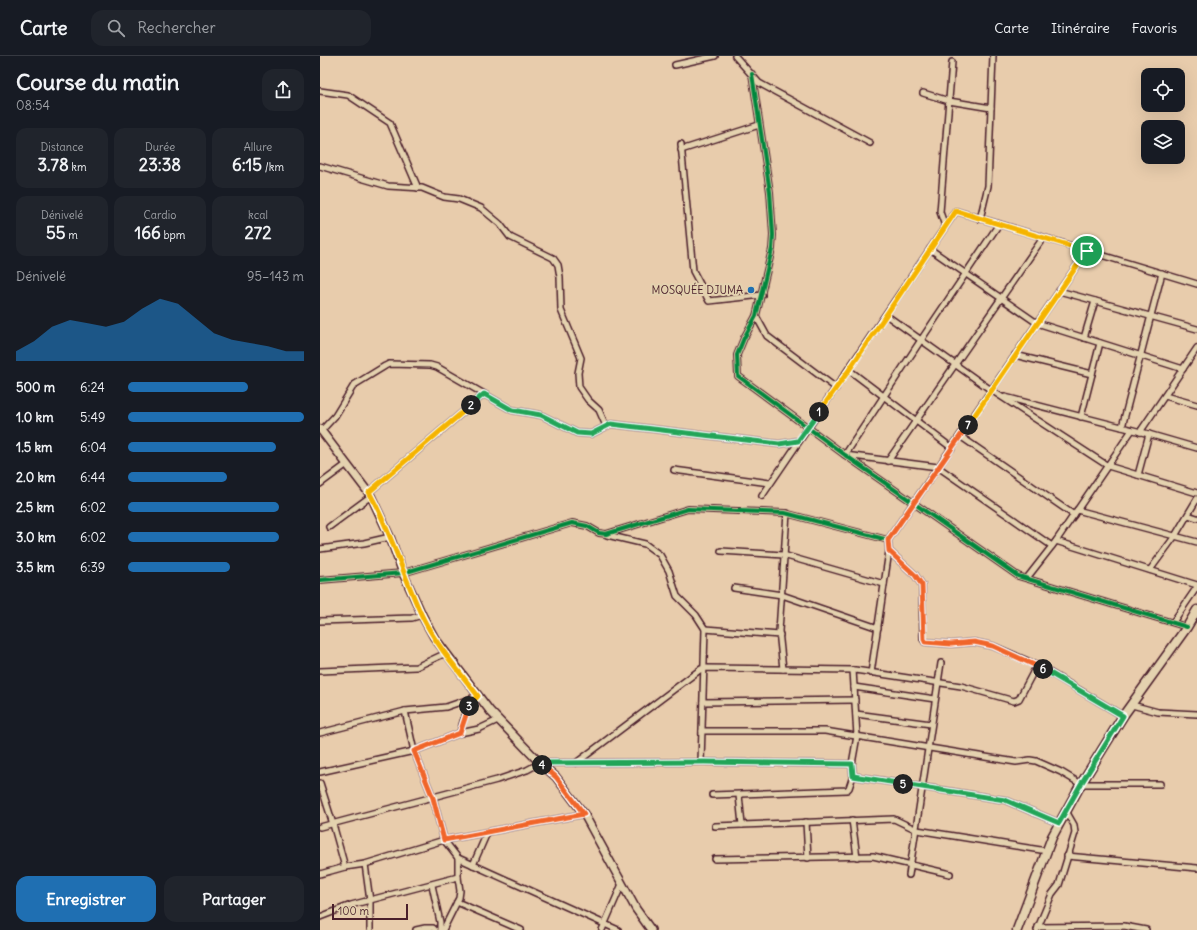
<!DOCTYPE html>
<html lang="fr">
<head>
<meta charset="utf-8">
<style>
  body { margin:0; font-family:Delius,sans-serif; background:#20242c; color:#f1f3f6; height:100vh; display:flex; flex-direction:column; font-size:15px; white-space:nowrap }
  * { box-sizing:border-box; margin:0 }
  p { font-size:13px; color:#9ea1a6 }
  .icon { flex:none; width:22px; height:22px; fill:none; stroke:currentColor; stroke-width:2; stroke-linecap:round; stroke-linejoin:round }
  .map { position:relative; flex:1; overflow:hidden }
  .details { display:flex; flex-direction:column; background:#171b24; width:320px }
  .details>* { flex:none }
  .controls { position:absolute; left:821px; top:12px; display:grid; gap:8px }
  .controls a { display:grid; place-items:center; width:44px; height:44px; border-radius:8px; background:#171b24; box-shadow:0 4px 16px #0002; font-size:20px }
  .scale { position:absolute; left:12px; bottom:10px; width:76px; box-sizing:border-box; padding-left:4px; border:2px solid #4a1f2b; border-top:0; font-size:11px; line-height:14px; white-space:nowrap; color:#4a1f2b; -webkit-text-stroke:3px #e4d2af; paint-order:stroke }
  .pin { position:absolute; display:grid; place-items:center; width:34px; height:34px; color:#fff; margin:-17px; border:2px solid #fff; border-radius:50%; box-shadow:0 1px 4px #0007 }
  .km { position:absolute; width:20px; height:20px; margin:-10px; border-radius:50%; background:#222; color:#fff; font-size:11px; line-height:20px; text-align:center }
  .round { display:grid; place-items:center; flex:none; width:42px; height:42px; border-radius:12px; background:#20242c }
  .overview { display:flex; align-items:center; justify-content:space-between; height:68px; padding:0 16px }
  h1 { font-size:22px; font-weight:700; line-height:30px }
  .figures { display:grid; grid-template-columns:repeat(3,1fr); gap:6px; height:68px; padding:4px 16px }
  .figures div { display:grid; align-content:center; border-radius:10px; background:#20242c; text-align:center }
  .figures b { font-size:17px; font-weight:700 }
  .figures small { font-size:11px; font-weight:400 }
  .figures p { font-size:11px }
  .chart { height:112px; padding:8px 16px }
  .chart p { display:flex; justify-content:space-between }
  .chart svg { width:100%; height:72px; margin-top:4px; fill:#1f6fb2; opacity:.7 }
  .button { display:flex; gap:8px; margin-top:auto; padding:8px 16px }
  .button a { flex:1; height:46px; border-radius:12px; background:#1f6fb2; color:#fff; font-size:16px; font-weight:700; line-height:46px; text-align:center }
  .button a+a { background:#20242c; color:#f1f3f6 }
  ul { padding:0 16px; list-style:none; font-size:13px }
  li { display:grid; grid-template-columns:64px 48px 1fr; align-items:center; height:30px }
  li i { height:10px; border-radius:5px; background:#1f6fb2 }
  header { display:flex; align-items:center; gap:24px; box-sizing:border-box; height:56px; padding:0 20px; background:#171b24; border-bottom:1px solid #363941 }
  header strong { font-size:19px }
  nav { display:flex; gap:22px; margin-inline-start:auto; font-size:14px }
  .search { width:280px; height:36px; background:#20242c; display:flex; align-items:center; gap:10px; box-sizing:border-box; padding:0 14px; border-radius:12px; color:#9ea1a6; font-size:15px }
  main { display:flex; flex:1; min-height:0 }
  .map>svg:first-child { display:block }
</style>
</head>
<body>
<header>
<strong>Carte</strong>
<div class="search"><svg class="icon" aria-label="search" viewBox="0 0 24 24"><circle cx="10" cy="10" r="6"/><path d="M15 15l6 6"/></svg>Rechercher</div>
<nav><a>Carte</a><a>Itinéraire</a><a>Favoris</a></nav>
</header>
<main>
<section class="details">
<div class="overview"><div><h1>Course du matin</h1><p>08:54</p></div><a class="round"><svg class="icon" aria-label="share" viewBox="0 0 24 24"><path d="M12 15V3M7 8l5-5 5 5M5 13v7h14v-7"/></svg></a></div>
<div class="figures">
<div><p>Distance</p><b>3.78<small> km</small></b></div>
<div><p>Durée</p><b>23:38</b></div>
<div><p>Allure</p><b>6:15<small> /km</small></b></div>
</div>
<div class="figures">
<div><p>Dénivelé</p><b>55<small> m</small></b></div>
<div><p>Cardio</p><b>166<small> bpm</small></b></div>
<div><p>kcal</p><b>272</b></div>
</div>
<div class="chart"><p><span>Dénivelé</span>95–143 m</p>
<svg viewBox="0 0 160 44" preserveAspectRatio="none"><path d="M0 44V38L10 32L20 23L30 19L40 21L50 23L60 20L70 12L80 6L90 9L100 18L110 27L120 31L130 33L140 35L150 38L160 38V44z"/></svg>
</div>
<ul>
<li><b>500 m</b>6:24<i style="width:68%"></i></li>
<li><b>1.0 km</b>5:49<i style="width:100%"></i></li>
<li><b>1.5 km</b>6:04<i style="width:84%"></i></li>
<li><b>2.0 km</b>6:44<i style="width:56%"></i></li>
<li><b>2.5 km</b>6:02<i style="width:86%"></i></li>
<li><b>3.0 km</b>6:02<i style="width:86%"></i></li>
<li><b>3.5 km</b>6:39<i style="width:58%"></i></li>
</ul>
<div class="button"><a>Enregistrer</a><a>Partager</a></div>
</section>
<div class="map">
<svg width="877" height="874" viewBox="0 0 877 874">
  <rect width="100%" height="100%" fill="#e8ccac"/>
  <filter id="ink" filterUnits="userSpaceOnUse"><feTurbulence type="fractalNoise" baseFrequency=".025" numOctaves="2"/><feDisplacementMap in="SourceGraphic" scale="8" xChannelSelector="R" yChannelSelector="G"/><feConvolveMatrix kernelMatrix="1 2 1 2 8 2 1 2 1" color-interpolation-filters="sRGB"/></filter>
  <g filter="url(#ink)">
    <g fill="none" stroke-linecap="round" stroke-linejoin="round">
      <!-- street casing -->
      <g stroke="#4a1f2b" stroke-width="8">
        <g id="street">
          <path d="M415 0 439 27 550 87"/>
          <path d="M355 9 395 0"/>
          <path d="M432 18 450 136 453 179 452 193 436 260 424 282 417 299 418 320 525 399 698 520 867 571"/>
          <path d="M0 35 28 39 70 67 98 132"/>
          <path d="M603 37 629 45 671 52"/>
          <path d="M361 88 373 215 389 245 442 239"/>
          <path d="M361 94 439 69"/>
          <path d="M0 110 68 130 102 132 124 141 139 143 161 152 180 168 190 181 233 202 238 209 240 221 241 254 261 302 258 317 259 331 268 344 279 354 286 370"/>
          <path d="M660 163 668 130 673 0"/>
          <path d="M679 168 601 284 525 399 618 411 732 490"/>
          <path d="M625 170 620 156 632 6"/>
          <path d="M610 193 717 267 863 313"/>
          <path d="M739 235 877 273"/>
          <path d="M566 259 671 334 788 410 877 437"/>
          <path d="M436 260 447 280 516 332"/>
          <path d="M764 282 775 245"/>
          <path d="M695 299 772 318"/>
          <path d="M529 314 632 392"/>
          <path d="M845 340 877 349"/>
          <path d="M685 341 825 377 877 392"/>
          <path d="M761 361 780 287"/>
          <path d="M802 371 842 217"/>
          <path d="M1 375 15 360 34 329 65 310 69 308 110 309 117 311 192 354 221 359 257 377 271 378 291 368 459 388 478 385"/>
          <path d="M820 376 877 292"/>
          <path d="M640 380 754 459"/>
          <path d="M568 405 723 182"/>
          <path d="M354 414 450 427"/>
          <path d="M818 419 829 378"/>
          <path d="M0 428 27 408"/>
          <path d="M49 436 164 338"/>
          <path d="M442 440 636 155 877 228"/>
          <path d="M757 454 877 486"/>
          <path d="M868 459 877 462"/>
          <path d="M9 471 51 440"/>
          <path d="M287 479 325 488 340 499 349 515 357 540 376 559 385 573 381 706"/>
          <path d="M736 485 877 529"/>
          <path d="M0 493 44 487 70 481"/>
          <path d="M401 495 463 499 564 528"/>
          <path d="M569 495 595 519 602 529 603 583 605 586 631 588 654 586 673 590 717 609 803 660"/>
          <path d="M830 514 855 480 877 443"/>
          <path d="M707 522 736 485 812 374"/>
          <path d="M0 524 83 517 252 467 267 470 279 477 286 478 368 453 465 457 568 484 767 195"/>
          <path d="M414 532 462 539 558 572"/>
          <path d="M0 565 92 562 102 559"/>
          <path d="M853 566 877 531"/>
          <path d="M385 573 460 579"/>
          <path d="M463 613 459 575 467 457"/>
          <path d="M0 615 96 611 126 597"/>
          <path d="M551 617 569 495 568 484"/>
          <path d="M534 631 615 643"/>
          <path d="M383 646 535 644"/>
          <path d="M812 649 838 656 877 658"/>
          <path d="M85 655 94 695 113 742 124 784 138 802V821L140 835 139 842 123 874"/>
          <path d="M536 658 611 668"/>
          <path d="M382 675H505L696 706 710 704 716 705 741 716 761 728H840"/>
          <path d="M0 677 85 655 126 651 158 640"/>
          <path d="M140 677C143 665 146 652 155 642"/>
          <path d="M256 707 381 613 386 612 535 614 641 630 694 645 699 643 717 609"/>
          <path d="M0 716 94 695 140 677 159 673 178 664"/>
          <path d="M533 720 685 744 739 767"/>
          <path d="M0 727 13 768 25 811"/>
          <path d="M392 739 527 734 529 732 533 720 532 708 537 680 533 614"/>
          <path d="M419 739 422 769"/>
          <path d="M532 764 537 801"/>
          <path d="M486 766 488 802"/>
          <path d="M395 770 574 763 597 774 727 795"/>
          <path d="M0 771 177 724 207 714 220 707 384 706 532 708"/>
          <path d="M747 800 877 812"/>
          <path d="M138 802 298 874"/>
          <path d="M395 803 553 800 630 818"/>
          <path d="M45 808 50 845V874"/>
          <path d="M153 809 167 777"/>
          <path d="M0 818 25 811 45 808 124 784 264 758"/>
          <path d="M589 819 621 607"/>
          <path d="M112 829 120 866V874"/>
          <path d="M137 846 201 874"/>
          <path d="M0 861 31 849 138 821"/>
          <path d="M718 871 804 870 826 874"/>
          <path d="M96 874 105 872H113L115 874"/>
          <path d="M282 874 302 828"/>
          <path d="M717 874 732 838 739 829 755 777 754 769 746 755"/>
        </g>
      </g>
      <!-- secondary casing -->
      <g stroke="#4a1f2b" stroke-width="10">
        <path id="secondary" d="M0 373 51 440 70 481 83 517 103 561 114 581 170 655 220 707 236 721 264 758 316 853 331 874"/>
      </g>
      <!-- primary casing -->
      <g stroke="#4a1f2b" stroke-width="11">
        <path id="primary" d="M697 874 732 781 761 728 803 660 867 571 877 554"/>
      </g>
      <!-- street -->
      <use href="#street" stroke="#e4d2af" stroke-width="5"/>
      <!-- secondary -->
      <use href="#secondary" stroke="#e4d2af" stroke-width="7"/>
      <!-- primary -->
      <use href="#primary" stroke="#e4d2af" stroke-width="8"/>
      <!-- cycleway casing -->
      <g stroke="#e4d2af" stroke-width="6">
        <g id="cycleway">
          <path d="M432 18 450 136 453 179 452 193 436 260 424 282 417 299 418 320 525 399 698 520 867 571"/>
          <path d="M0 524 83 517 252 467 267 470 279 477 286 478 368 453 465 457 568 484 767 195"/>
        </g>
      </g>
      <!-- cycleway -->
      <use href="#cycleway" stroke="#00873e" stroke-width="4"/>
    </g>
  </g>
  <g fill="none" stroke-linecap="round" stroke-linejoin="round" filter="url(#ink)">
    <!-- split-1 casing -->
    <g stroke="#fff" stroke-width="8">
      <path id="split-1" d="M499 356 529 314 636 155 767 195"/>
    </g>
    <!-- split-2 casing -->
    <g stroke="#fff" stroke-width="8">
      <path id="split-2" d="M151 349 164 338 192 354 221 359 257 377 271 378 291 368 459 388 478 385 499 356"/>
    </g>
    <!-- split-3 casing -->
    <g stroke="#fff" stroke-width="8">
      <path id="split-3" d="M149 650 158 640C138 614 116 589 102 560 83 519 71 475 49 436L151 349"/>
    </g>
    <!-- split-4 casing -->
    <g stroke="#fff" stroke-width="8">
      <path id="split-4" d="M149 650 140 677 94 695 113 742 124 784 264 758 236 721 222 709"/>
    </g>
    <!-- split-5 casing -->
    <g stroke="#fff" stroke-width="8">
      <path id="split-5" d="M222 709 220 707 384 706 532 708 533 720 583 728"/>
    </g>
    <!-- split-6 casing -->
    <g stroke="#fff" stroke-width="8">
      <path id="split-6" d="M583 728 685 744 739 767 761 728 803 660 723 613"/>
    </g>
    <!-- split-7 casing -->
    <g stroke="#fff" stroke-width="8">
      <path id="split-7" d="M648 369 568 484 569 495 595 519 602 529 604 583 605 586 631 588 654 586 673 590 723 613"/>
    </g>
    <!-- split-8 casing -->
    <g stroke="#fff" stroke-width="8">
      <path id="split-8" d="M648 369 767 195"/>
    </g>
    <!-- split-1 -->
    <use href="#split-1" stroke="#f5b400" stroke-width="5"/>
    <!-- split-2 -->
    <use href="#split-2" stroke="#22a559" stroke-width="5"/>
    <!-- split-3 -->
    <use href="#split-3" stroke="#f5b400" stroke-width="5"/>
    <!-- split-4 -->
    <use href="#split-4" stroke="#f0652b" stroke-width="5"/>
    <!-- split-5 -->
    <use href="#split-5" stroke="#22a559" stroke-width="5"/>
    <!-- split-6 -->
    <use href="#split-6" stroke="#22a559" stroke-width="5"/>
    <!-- split-7 -->
    <use href="#split-7" stroke="#f0652b" stroke-width="5"/>
    <!-- split-8 -->
    <use href="#split-8" stroke="#f5b400" stroke-width="5"/>
  </g>
  <!-- markers -->
  <circle fill="#1f6fb2" stroke="#e4d2af" stroke-width="1.5" cx="431" cy="234" r="4"/>
  <g text-anchor="middle" stroke-width="4" stroke-linejoin="round" paint-order="stroke">
    <!-- poi labels -->
    <g font-size="11" fill="#4a1f2b" stroke="#e4d2af" text-anchor="end">
      <text x="423" y="238">MOSQUÉE DJUMA</text>
    </g>
  </g>
</svg>
<div class="controls">
<a><svg class="icon" aria-label="locate" viewBox="0 0 24 24"><circle cx="12" cy="12" r="6"/><path d="M12 2v4M12 18v4M2 12h4M18 12h4"/></svg></a>
<a><svg class="icon" aria-label="layers" viewBox="0 0 24 24"><path d="M12 4l9 5-9 5-9-5zM3 14l9 5 9-5"/></svg></a>
</div>
<div class="scale">100 m</div>
<div class="pin" style="left:767px;top:195px;background:#1e9e55"><svg class="icon" aria-label="arrive" viewBox="0 0 24 24"><path d="M6 21V4h12l-3 4 3 4H6"/></svg></div>
<b class="km" style="left:499px;top:356px">1</b>
<b class="km" style="left:151px;top:349px">2</b>
<b class="km" style="left:149px;top:650px">3</b>
<b class="km" style="left:222px;top:709px">4</b>
<b class="km" style="left:583px;top:728px">5</b>
<b class="km" style="left:723px;top:613px">6</b>
<b class="km" style="left:648px;top:369px">7</b>
</div>
</main>
</body>
</html>
